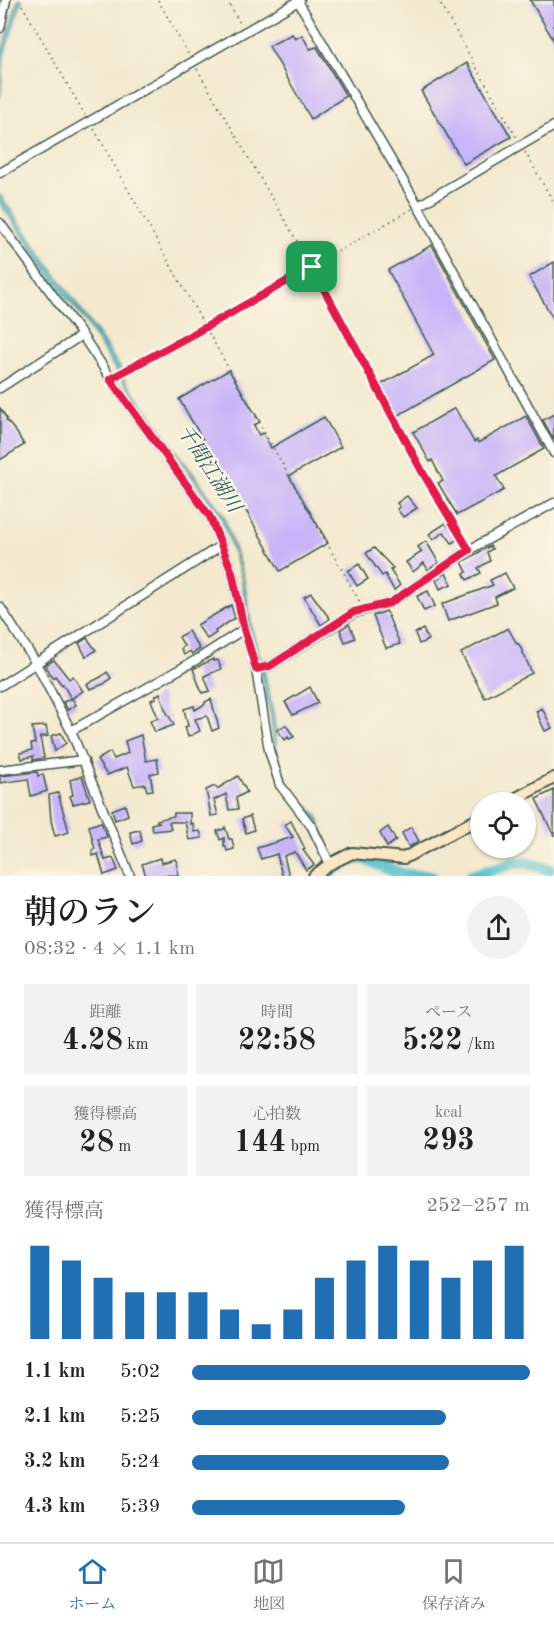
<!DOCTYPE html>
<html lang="ja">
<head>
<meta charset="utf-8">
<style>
  body { margin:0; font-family:"Old Standard TT","Noto Serif JP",serif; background:#f2f2f2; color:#222; height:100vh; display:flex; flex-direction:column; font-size:22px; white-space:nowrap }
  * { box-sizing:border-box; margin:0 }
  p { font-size:20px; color:#767676 }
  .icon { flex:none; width:33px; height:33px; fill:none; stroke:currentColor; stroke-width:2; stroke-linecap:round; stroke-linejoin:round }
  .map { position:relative; height:876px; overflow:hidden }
  .details { display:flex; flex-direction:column; background:#fff; flex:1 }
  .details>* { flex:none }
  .tools { position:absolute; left:470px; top:792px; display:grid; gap:12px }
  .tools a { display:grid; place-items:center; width:66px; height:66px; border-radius:50%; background:#fff; box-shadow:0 2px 4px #0004; font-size:30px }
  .pin { position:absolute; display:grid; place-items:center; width:51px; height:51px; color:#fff; margin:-26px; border-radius:12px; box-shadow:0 3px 9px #0006 }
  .round { display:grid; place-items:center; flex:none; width:63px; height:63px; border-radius:32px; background:#f2f2f2 }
  .headline { display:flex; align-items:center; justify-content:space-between; height:102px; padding:0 24px }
  h1 { font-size:33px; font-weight:600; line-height:45px }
  .stats { display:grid; grid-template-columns:repeat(3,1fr); gap:9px; height:102px; padding:6px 24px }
  .stats div { display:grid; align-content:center; border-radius:0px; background:#f2f2f2; text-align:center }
  .stats b { font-size:30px; font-weight:600 }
  .stats small { font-size:16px; font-weight:400 }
  .stats p { font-size:16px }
  .chart { height:168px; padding:12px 24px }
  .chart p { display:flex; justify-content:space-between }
  .chart svg { width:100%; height:108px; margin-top:6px; stroke:#1f6fb2; stroke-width:6 }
  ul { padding:0 24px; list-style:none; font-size:20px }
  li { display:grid; grid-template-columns:96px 72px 1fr; align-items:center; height:45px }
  li i { height:15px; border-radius:8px; background:#1f6fb2 }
  .dock { display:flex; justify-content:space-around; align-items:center; height:84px; border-top:2px solid #e0e0e0; background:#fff; font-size:16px; color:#767676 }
  .dock a { display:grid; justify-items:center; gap:3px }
  .dock .current { color:#1f6fb2 }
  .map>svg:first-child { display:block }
</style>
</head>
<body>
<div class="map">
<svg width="554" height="876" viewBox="0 0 554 876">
  <rect width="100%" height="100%" fill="#fcf5e5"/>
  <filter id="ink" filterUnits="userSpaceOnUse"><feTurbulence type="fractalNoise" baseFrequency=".0167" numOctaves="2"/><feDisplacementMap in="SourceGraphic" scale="12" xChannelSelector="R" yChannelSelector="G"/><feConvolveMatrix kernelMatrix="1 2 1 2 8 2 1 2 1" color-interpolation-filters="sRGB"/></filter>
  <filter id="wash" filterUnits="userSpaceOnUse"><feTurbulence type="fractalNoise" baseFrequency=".008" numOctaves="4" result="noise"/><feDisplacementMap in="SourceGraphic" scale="24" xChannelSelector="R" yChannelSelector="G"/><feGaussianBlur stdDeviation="1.35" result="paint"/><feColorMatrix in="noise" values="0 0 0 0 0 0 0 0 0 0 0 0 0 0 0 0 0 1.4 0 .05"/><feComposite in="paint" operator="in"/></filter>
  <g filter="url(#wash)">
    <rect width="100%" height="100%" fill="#f3e9cf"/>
    <!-- water -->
    <g fill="#54c0ce" stroke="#3a7e81" stroke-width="1.5">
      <path d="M18 0H22L4 55 0 98V56Z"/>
      <path d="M0 195C41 254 83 311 122 371L120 373 224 516 244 580 253 635 264 670 274 717 277 754 280 766 287 783 295 795 317 815 328 846 334 857 332 859 326 848 318 822 291 793 278 769 274 751 271 717 249 627 241 575 221 516 121 378 78 311 64 296 0 203Z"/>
    </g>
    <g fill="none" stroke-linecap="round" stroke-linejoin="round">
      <!-- stream -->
      <path stroke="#54c0ce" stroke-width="2" d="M551 876 549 869 554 870"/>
      <!-- river -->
      <g stroke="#54c0ce" stroke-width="12">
        <path d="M325 876C365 846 363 862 402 874 411 876 421 876 431 876"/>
        <path d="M471 876 514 863H527L549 869"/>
      </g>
    </g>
    <g id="blocks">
      <!-- building -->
      <g fill="#c8b4f9">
        <path d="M530 0H554V41Z"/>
        <path d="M292 34 295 39 302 35 310 49 317 47 346 96 311 119 269 46Z"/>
        <path d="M467 63 511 137 464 164 421 91Z"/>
        <path d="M432 245 495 360 397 416 380 385 434 355 388 270Z"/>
        <path d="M554 262V320L529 277Z"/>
        <path d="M229 370 260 422 254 425 259 435 263 433 271 448 324 417 341 447 289 476 328 543 280 571 215 456 213 457 179 399Z"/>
        <path d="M0 408 7 419 6 420 17 433 24 445 0 460Z"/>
        <path d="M455 408 474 442 477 440 478 443 526 416 544 449 496 476 504 490 457 515 438 483 443 481 432 460 430 462 413 432Z"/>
        <path d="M554 414V440L543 420Z"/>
        <path d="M407 496 417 508 403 517 397 509 400 507 397 503Z"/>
        <path d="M446 523 449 527 452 525 460 537 452 543 444 532 433 540 429 534Z"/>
        <path d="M426 541 439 563 428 570 424 563 413 572 406 562 422 552 418 547Z"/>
        <path d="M490 546 492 549 487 552 490 561 478 568 481 573 467 580 464 574 467 572 462 562Z"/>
        <path d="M374 548 393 568 390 570 400 585 394 590 385 574 382 576 366 553Z"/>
        <path d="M359 564 368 579 357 586 348 571Z"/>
        <path d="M446 573 452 584 440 589 436 580Z"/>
        <path d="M505 573 513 588 495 597 497 603 448 621 442 604 493 585 490 580Z"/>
        <path d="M428 591 435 606 424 611 417 596Z"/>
        <path d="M311 593 330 619 321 625 304 597Z"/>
        <path d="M231 605 235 618 215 631 216 633 207 639 197 625Z"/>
        <path d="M386 611 400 644 386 648 373 616Z"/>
        <path d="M349 624 355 638 345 642 340 630Z"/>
        <path d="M508 628 517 644H519L532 673 485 698 461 653Z"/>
        <path d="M423 629 428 640 419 644 415 633Z"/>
        <path d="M188 631 200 649 192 654 190 651 184 655 181 649 184 646 179 637Z"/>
        <path d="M87 638 96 650 86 657 79 643Z"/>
        <path d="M213 659V661L218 660 221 669 204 676 210 691 202 693 193 669Z"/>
        <path d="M54 660 69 679 73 676 83 691 72 698 76 705 68 710 63 702 71 699 63 684 62 685 55 676 53 678 45 665Z"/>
        <path d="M107 672 111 678 104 684 90 689 87 684 101 677Z"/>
        <path d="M310 687 318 703 293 715 285 702Z"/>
        <path d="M160 693 165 709 174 725 155 732 150 721 158 718 151 700 156 698 155 696Z"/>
        <path d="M211 699 219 728 212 731 207 716 195 719 200 731 188 737 185 727 188 726 184 709 194 706 195 710 205 704V702Z"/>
        <path d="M542 708 552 728 545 731 536 711Z"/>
        <path d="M286 725 294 737 289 739 288 737 285 740 277 730Z"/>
        <path d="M46 726 48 736 40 737 44 758 33 760V756L22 759 20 753 32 750 31 744 35 743 32 727Z"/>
        <path d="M61 733 66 743 55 751 51 736Z"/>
        <path d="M141 735 146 761 157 759 158 766 159 772 150 774 153 790 147 791 145 784 134 786 127 767 107 775 97 760 110 752 114 759 128 753 125 741Z"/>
        <path d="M37 772 38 776 43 774 47 791 31 796 28 779 0 783V776Z"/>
        <path d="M82 776 90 800 73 804 70 796 73 795 70 780Z"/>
        <path d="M238 776 247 792 236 798 238 809 229 810 226 794 214 800 218 815 211 816 206 790 215 786 217 789Z"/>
        <path d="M554 790V836L536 799Z"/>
        <path d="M58 793 69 832 55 836 51 821 49 795Z"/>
        <path d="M125 805 128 815 115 820 112 810Z"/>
        <path d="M174 813H190V824L193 823 194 832 200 831 202 838 189 840 185 822H169L171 829 153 831 151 824 160 822H157V820L174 816Z"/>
        <path d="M250 816 254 830 246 833 242 819Z"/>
        <path d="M291 821 305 849 303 850 314 865 306 870 295 852 284 856 289 876H282L277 854 261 859 257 848 293 837 285 825Z"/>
        <path d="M101 822 107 837 98 839 105 860 113 858 118 870 104 875 98 854 93 856 92 850 95 849 89 826Z"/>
        <path d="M225 827 229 839H232L234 849 227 851 226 847H224V838L220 840 217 831 224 829Z"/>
        <path d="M388 827 396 840 387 847 380 833Z"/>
        <path d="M411 827 419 841 409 847 402 833Z"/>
        <path d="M140 830 142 841 133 844 130 832Z"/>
        <path d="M160 858 161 863 176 859 178 875 146 876 142 864Z"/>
      </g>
    </g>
  </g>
  <g filter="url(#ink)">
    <use href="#blocks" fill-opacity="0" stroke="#3f574b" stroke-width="1.5"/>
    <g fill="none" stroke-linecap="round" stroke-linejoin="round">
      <!-- street casing -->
      <g stroke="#3f574b" stroke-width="11">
        <g id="street">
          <path d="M298 1 418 206 554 453"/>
          <path d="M0 28 6 0"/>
          <path d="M0 173 300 0"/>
          <path d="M418 206 554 126"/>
          <path d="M0 223 82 335 121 394 210 517 232 572 244 629 256 669 269 750 280 785 312 827 330 864"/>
          <path d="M0 388 82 335"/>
          <path d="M0 607 36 663 71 731 130 876"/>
          <path d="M256 669 270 666 354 613 390 603 469 550 554 503"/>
          <path d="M0 686 222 545"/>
          <path d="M71 731 196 660 244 629"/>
          <path d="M0 770 84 760"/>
        </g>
      </g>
      <!-- secondary casing -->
      <g stroke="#3f574b" stroke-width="14">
        <g id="secondary">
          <path d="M509 802 554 778"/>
          <path d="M314 876 330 864 352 853 404 858 480 818"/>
        </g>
      </g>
      <!-- path -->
      <g stroke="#3f574b" stroke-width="1.5" stroke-dasharray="1.5 4.5" stroke-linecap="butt">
        <path d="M158 0 188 54"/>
        <path d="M227 0 241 25"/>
        <path d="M438 0 518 140"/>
        <path d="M22 5 85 115"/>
        <path d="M197 69 312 267 423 473 465 542"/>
        <path d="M94 129 361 604"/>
        <path d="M525 152 554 203"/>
        <path d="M118 375 206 327 412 209"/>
      </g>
      <!-- street -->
      <use href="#street" stroke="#fff" stroke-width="8"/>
      <!-- secondary -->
      <use href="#secondary" stroke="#fbe6c4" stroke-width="10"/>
    </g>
  </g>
  <g fill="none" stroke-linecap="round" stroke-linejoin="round" filter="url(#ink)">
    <!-- route casing -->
    <g stroke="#fff" stroke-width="12">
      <path id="route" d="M312 267 423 473 469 550 390 603 354 612 270 666 256 669 244 629 232 572 210 517 110 379 206 327Z"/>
    </g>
    <!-- route -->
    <use href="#route" stroke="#e11d48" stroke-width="8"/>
  </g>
  <g text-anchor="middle" stroke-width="5" stroke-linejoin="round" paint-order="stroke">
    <!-- water labels -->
    <g font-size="20" font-style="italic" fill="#2c5e5a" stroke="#fcf5e5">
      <text transform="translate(210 468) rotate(57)" y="7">千間江湖川</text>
    </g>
  </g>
</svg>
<div class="tools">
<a><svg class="icon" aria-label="locate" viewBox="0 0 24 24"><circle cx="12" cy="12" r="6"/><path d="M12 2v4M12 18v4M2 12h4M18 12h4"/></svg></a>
</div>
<div class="pin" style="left:312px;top:267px;background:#1e9e55"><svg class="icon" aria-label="arrive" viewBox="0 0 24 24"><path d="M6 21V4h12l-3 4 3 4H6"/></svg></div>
</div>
<section class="details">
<div class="headline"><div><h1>朝のラン</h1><p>08:32 · 4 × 1.1 km</p></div><a class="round"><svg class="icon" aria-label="share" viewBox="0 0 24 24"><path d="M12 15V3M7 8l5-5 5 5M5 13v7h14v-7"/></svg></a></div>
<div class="stats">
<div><p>距離</p><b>4.28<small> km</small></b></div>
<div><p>時間</p><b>22:58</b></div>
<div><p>ペース</p><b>5:22<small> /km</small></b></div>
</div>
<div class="stats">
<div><p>獲得標高</p><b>28<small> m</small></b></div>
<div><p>心拍数</p><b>144<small> bpm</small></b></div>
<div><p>kcal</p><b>293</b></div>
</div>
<div class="chart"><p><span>獲得標高</span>252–257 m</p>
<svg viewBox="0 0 160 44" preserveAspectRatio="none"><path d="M5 44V6M15 44V12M25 44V19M35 44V25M45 44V25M55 44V25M65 44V32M75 44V38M85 44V32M95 44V19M105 44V12M115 44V6M125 44V12M135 44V19M145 44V12M155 44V6"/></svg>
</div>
<ul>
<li><b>1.1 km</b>5:02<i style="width:100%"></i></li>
<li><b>2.1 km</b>5:25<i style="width:75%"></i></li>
<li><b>3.2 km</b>5:24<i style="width:76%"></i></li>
<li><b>4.3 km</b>5:39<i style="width:63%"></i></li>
</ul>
</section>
<nav class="dock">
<a class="current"><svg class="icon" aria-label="home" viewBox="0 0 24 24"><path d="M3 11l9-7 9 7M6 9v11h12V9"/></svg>ホーム</a>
<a><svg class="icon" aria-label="map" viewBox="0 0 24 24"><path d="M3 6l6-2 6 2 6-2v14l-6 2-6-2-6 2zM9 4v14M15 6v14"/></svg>地図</a>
<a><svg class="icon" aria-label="saved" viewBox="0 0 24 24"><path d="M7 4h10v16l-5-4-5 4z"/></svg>保存済み</a>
</nav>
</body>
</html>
